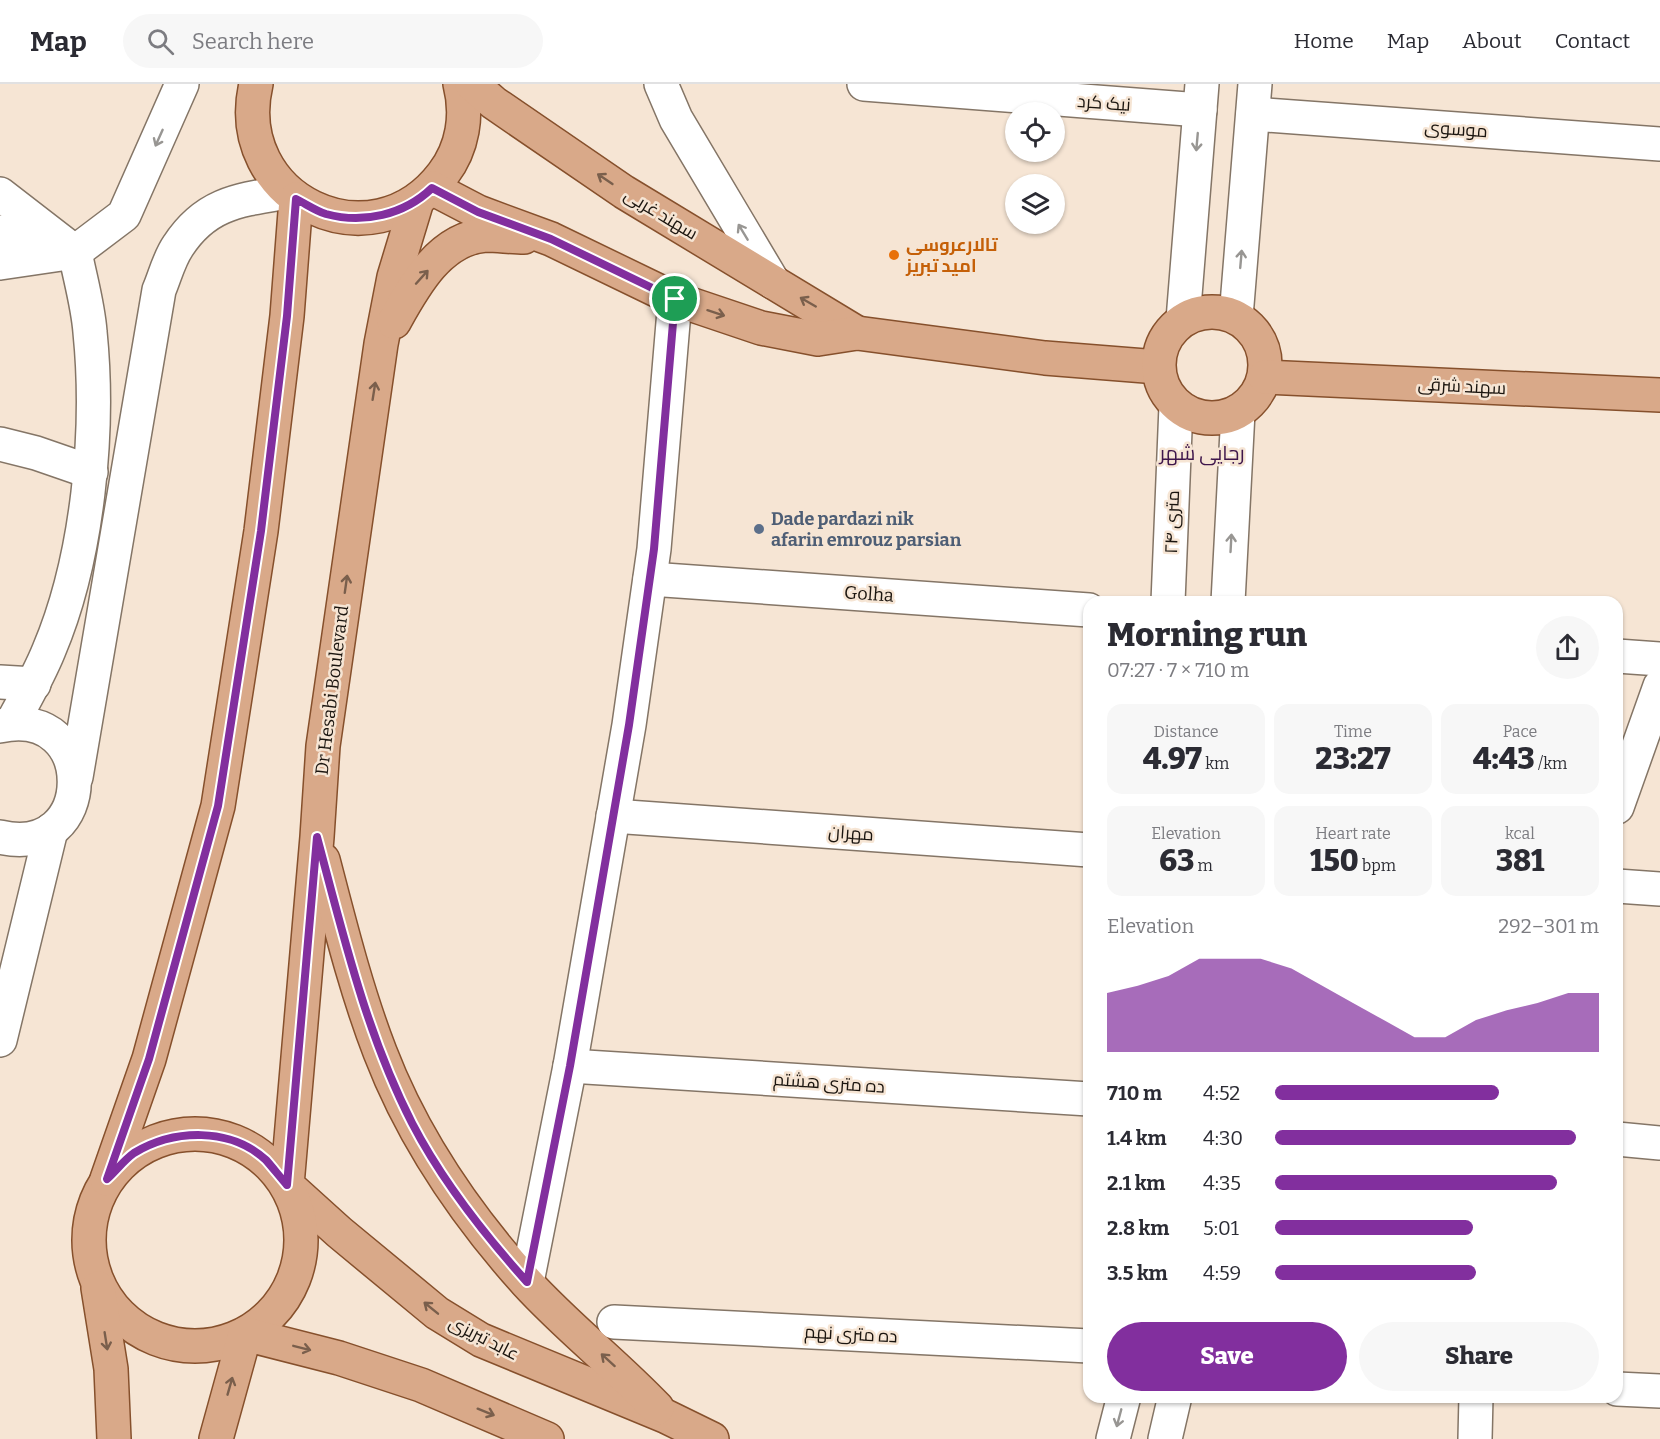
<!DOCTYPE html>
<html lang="en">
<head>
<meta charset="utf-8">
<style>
  body { margin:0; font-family:Bitter,Cairo,serif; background:#f7f7f7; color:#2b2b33; height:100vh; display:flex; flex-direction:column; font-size:22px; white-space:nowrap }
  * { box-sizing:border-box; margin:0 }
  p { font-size:20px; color:#7c7c81 }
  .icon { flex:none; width:33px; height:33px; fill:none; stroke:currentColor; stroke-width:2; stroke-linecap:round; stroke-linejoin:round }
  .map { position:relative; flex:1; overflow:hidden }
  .drawer { position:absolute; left:1083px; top:512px; width:540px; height:807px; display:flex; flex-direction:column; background:#fff; border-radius:18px; box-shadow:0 2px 4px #0004 }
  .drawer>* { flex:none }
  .controls { position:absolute; left:1005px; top:18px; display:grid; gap:12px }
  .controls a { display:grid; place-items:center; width:60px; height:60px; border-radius:50%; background:#fff; box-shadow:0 2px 4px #0004; font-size:30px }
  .pin { position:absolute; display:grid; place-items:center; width:51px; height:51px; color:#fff; margin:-26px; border:3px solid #fff; border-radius:50%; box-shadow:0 2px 6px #0007 }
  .round { display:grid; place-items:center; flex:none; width:63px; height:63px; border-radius:32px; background:#f7f7f7 }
  .headline { display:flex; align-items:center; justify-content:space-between; height:102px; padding:0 24px }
  h1 { font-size:33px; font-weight:800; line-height:45px }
  .metrics { display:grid; grid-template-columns:repeat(3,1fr); gap:9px; height:102px; padding:6px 24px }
  .metrics div { display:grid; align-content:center; border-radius:15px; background:#f7f7f7; text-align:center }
  .metrics b { font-size:30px; font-weight:800 }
  .metrics small { font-size:16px; font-weight:400 }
  .metrics p { font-size:16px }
  .chart { height:168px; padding:12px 24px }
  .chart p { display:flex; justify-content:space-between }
  .chart svg { width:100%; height:108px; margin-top:6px; fill:#822f9e; opacity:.7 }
  .action { display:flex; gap:12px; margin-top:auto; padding:12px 24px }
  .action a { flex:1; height:69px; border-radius:36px; background:#822f9e; color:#fff; font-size:24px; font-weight:800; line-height:69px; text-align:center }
  .action a+a { background:#f7f7f7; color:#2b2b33 }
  ul { padding:0 24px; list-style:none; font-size:20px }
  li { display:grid; grid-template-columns:96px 72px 1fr; align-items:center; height:45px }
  li i { height:15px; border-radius:8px; background:#822f9e }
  header { display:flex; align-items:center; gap:36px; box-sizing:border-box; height:84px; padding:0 30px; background:#fff; border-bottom:2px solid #e1e1e2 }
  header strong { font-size:28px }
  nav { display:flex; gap:33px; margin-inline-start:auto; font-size:21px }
  .search { width:420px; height:54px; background:#f7f7f7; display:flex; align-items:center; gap:15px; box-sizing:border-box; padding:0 21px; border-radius:33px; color:#7c7c81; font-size:22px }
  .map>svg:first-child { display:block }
</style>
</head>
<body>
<header>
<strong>Map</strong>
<div class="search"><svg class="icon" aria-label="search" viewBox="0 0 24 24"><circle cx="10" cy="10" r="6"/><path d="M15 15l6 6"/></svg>Search here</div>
<nav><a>Home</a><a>Map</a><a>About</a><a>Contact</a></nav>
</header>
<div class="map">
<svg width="1660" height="1355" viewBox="0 0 1660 1355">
  <rect width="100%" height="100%" fill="#f6e5d4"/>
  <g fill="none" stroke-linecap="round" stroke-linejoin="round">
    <!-- minor casing -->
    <g stroke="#847566" stroke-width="36">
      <g id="minor">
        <path d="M661 0 676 35 773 198"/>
        <path d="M864 0 1200 26"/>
        <path d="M1253 30 1660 60"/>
        <path d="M0 110 75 168C80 194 88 221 90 248 100 347 88 474 49 566 39 591 25 615 12 639"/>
        <path d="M0 148 62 164"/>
        <path d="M0 179 75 168 124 131 182 0"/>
        <path d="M1236 233 1255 0"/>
        <path d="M1183 236 1202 0"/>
        <path d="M0 360 36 369 91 388"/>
        <path d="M650 495 1089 526"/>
        <path d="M1168 518 1176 322"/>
        <path d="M1228 518 1238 328"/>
        <path d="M1617 572 1660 575"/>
        <path d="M0 598 34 600"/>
        <path d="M0 642C100 620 98 777 0 753"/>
        <path d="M76 693 159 206C165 192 169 175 178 162 206 119 239 116 287 108"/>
        <path d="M1617 723 1660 602"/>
        <path d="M613 732 1089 766"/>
        <path d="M1617 802 1660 805"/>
        <path d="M0 956 51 746"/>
        <path d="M570 982 1089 1015"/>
        <path d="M1617 1055 1660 1059"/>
        <path d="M527 1198 570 982 629 641 654 465 675 215"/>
        <path d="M614 1238 1089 1262"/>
        <path d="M1617 1305 1660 1307"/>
        <path d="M1113 1355 1124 1312"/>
        <path d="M1165 1355 1175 1312"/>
        <path d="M1475 1355 1476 1312"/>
      </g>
    </g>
    <!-- major casing -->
    <g stroke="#86502c" stroke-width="36">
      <g id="major">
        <path d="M256 0C229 115 372 184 443 90 463 64 468 31 460 0"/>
        <path d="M472 0 494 19 624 108 857 249"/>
        <path d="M432 104 478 128 551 155 675 215 761 244 818 255 857 249 1045 274 1158 283"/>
        <path d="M417 117 394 193 381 260 323 662 317 753 287 1101 339 1148 437 1229 481 1256 665 1332 712 1355"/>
        <circle cx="1212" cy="281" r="53"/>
        <path d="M394 238C414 202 440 154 486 151 498 151 511 153 524 153"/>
        <path d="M1265 293 1660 311"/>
        <path d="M323 776C340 841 356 906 380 968 413 1054 465 1130 526 1198 567 1243 615 1280 657 1324"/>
        <circle cx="195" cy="1156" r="106"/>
        <path d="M107 1095 149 975 218 722 261 447 287 232 296 115"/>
        <path d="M98 1204 111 1285 114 1355"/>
        <path d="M216 1355 245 1250 339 1274 421 1301 547 1355"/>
      </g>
    </g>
    <!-- minor -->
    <use href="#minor" stroke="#fff" stroke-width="33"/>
    <!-- major -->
    <use href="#major" stroke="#d9a989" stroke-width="33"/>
  </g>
  <!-- one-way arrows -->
  <defs><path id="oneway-shaft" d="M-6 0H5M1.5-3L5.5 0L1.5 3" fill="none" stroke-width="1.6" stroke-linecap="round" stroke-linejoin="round" transform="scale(1.5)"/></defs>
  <g stroke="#989693">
    <use href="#oneway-shaft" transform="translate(159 54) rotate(114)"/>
    <use href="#oneway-shaft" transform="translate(1197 58) rotate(95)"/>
    <use href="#oneway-shaft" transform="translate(743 148) rotate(-121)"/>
    <use href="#oneway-shaft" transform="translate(1241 175) rotate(-85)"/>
    <use href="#oneway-shaft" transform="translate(1231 459) rotate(-87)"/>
    <use href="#oneway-shaft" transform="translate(1119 1334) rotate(105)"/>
  </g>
  <g stroke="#7a5f4c">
    <use href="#oneway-shaft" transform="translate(605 95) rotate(-146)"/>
    <use href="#oneway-shaft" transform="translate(422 193) rotate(-48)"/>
    <use href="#oneway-shaft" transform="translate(808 218) rotate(-150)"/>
    <use href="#oneway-shaft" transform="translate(716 229) rotate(18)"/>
    <use href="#oneway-shaft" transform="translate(374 307) rotate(-81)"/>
    <use href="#oneway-shaft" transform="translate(346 500) rotate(-82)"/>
    <use href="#oneway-shaft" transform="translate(431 1224) rotate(-141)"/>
    <use href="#oneway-shaft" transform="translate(106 1257) rotate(81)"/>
    <use href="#oneway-shaft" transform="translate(302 1264) rotate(14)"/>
    <use href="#oneway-shaft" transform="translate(608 1276) rotate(-138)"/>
    <use href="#oneway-shaft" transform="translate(230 1302) rotate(-74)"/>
    <use href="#oneway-shaft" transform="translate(486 1328) rotate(22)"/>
  </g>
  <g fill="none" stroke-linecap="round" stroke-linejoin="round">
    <!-- route casing -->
    <g stroke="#fff" stroke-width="12">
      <path id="route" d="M432 104 478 128 551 155 675 215 654 465 629 641 570 982 527 1198C483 1149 442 1097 412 1039 366 949 343 850 317 753L287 1101C280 1093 273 1084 266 1076 230 1043 174 1045 134 1069 124 1076 116 1087 107 1095L149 975 218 722 261 447 287 232 296 115C306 120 316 127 326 130 363 140 404 131 432 104Z"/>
    </g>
    <!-- route -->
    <use href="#route" stroke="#822f9e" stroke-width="8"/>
  </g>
  <!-- markers -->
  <circle fill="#e8710a" stroke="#f6e5d4" stroke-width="2" cx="894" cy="171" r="6"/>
  <circle fill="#5c6f8a" stroke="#f6e5d4" stroke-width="2" cx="759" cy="445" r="6"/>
  <g text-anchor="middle" stroke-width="5" stroke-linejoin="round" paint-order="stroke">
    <!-- street labels -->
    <g font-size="18" fill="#1b150f" stroke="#f6e5d4">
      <text transform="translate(1104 19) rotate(4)" y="6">نیک کرد</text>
      <text transform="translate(1456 45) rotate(4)" y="6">موسوی</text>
      <text transform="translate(661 130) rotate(31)" y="6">سهند غربی</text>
      <text transform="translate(1462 302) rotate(3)" y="6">سهند شرقی</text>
      <text transform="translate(1172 438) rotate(-88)" y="6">۲۴ متری</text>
      <text transform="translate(869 510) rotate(4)" y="6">Golha</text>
      <text transform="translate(332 606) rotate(-83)" y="6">Dr Hesabi Boulevard</text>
      <text transform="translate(851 749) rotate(4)" y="6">مهران</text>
      <text transform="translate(829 999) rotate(4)" y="6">ده متری هشتم</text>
      <text transform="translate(851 1250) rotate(3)" y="6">ده متری نهم</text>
      <text transform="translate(484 1254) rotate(27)" y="6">عابد تبریزی</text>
    </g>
    <!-- food labels -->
    <g font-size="18" font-weight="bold" fill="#c56008" stroke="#f6e5d4" text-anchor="start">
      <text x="906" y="167">تالارعروسی<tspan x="906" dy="21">امید تبریز</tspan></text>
    </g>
    <!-- service labels -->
    <g font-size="18" font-weight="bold" fill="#4e5e75" stroke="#f6e5d4" text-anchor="start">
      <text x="771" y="441">Dade pardazi nik<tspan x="771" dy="21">afarin emrouz parsian</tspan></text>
    </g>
    <!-- neighbourhood labels -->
    <g font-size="20" fill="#3e164b" stroke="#f6e5d4">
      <text x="1202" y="376">رجایی شهر</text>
    </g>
  </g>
</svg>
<div class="controls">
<a><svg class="icon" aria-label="locate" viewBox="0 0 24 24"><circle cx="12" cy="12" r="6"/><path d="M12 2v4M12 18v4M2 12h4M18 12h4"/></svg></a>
<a><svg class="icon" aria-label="layers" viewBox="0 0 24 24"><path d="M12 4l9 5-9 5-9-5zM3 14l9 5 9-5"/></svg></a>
</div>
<div class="pin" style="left:675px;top:215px;background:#1e9e55"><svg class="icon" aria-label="arrive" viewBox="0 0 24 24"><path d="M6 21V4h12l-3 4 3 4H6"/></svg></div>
<section class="drawer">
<div class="headline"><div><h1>Morning run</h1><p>07:27 · 7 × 710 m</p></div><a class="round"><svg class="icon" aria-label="share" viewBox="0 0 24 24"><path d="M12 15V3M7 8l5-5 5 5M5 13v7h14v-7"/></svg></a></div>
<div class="metrics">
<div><p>Distance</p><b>4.97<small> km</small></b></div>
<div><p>Time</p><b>23:27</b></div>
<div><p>Pace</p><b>4:43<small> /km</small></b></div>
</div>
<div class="metrics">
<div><p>Elevation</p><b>63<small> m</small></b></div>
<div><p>Heart rate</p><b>150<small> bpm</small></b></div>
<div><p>kcal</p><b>381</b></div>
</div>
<div class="chart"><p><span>Elevation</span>292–301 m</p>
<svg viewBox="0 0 160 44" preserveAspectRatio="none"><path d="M0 44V20L10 17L20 13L30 6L40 6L50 6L60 10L70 17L80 24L90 31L100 38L110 38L120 31L130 27L140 24L150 20L160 20V44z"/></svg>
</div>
<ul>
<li><b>710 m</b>4:52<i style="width:69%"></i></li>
<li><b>1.4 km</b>4:30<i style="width:93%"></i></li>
<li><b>2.1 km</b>4:35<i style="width:87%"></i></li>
<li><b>2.8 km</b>5:01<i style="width:61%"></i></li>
<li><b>3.5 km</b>4:59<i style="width:62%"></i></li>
</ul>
<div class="action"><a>Save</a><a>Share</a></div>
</section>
</div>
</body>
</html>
